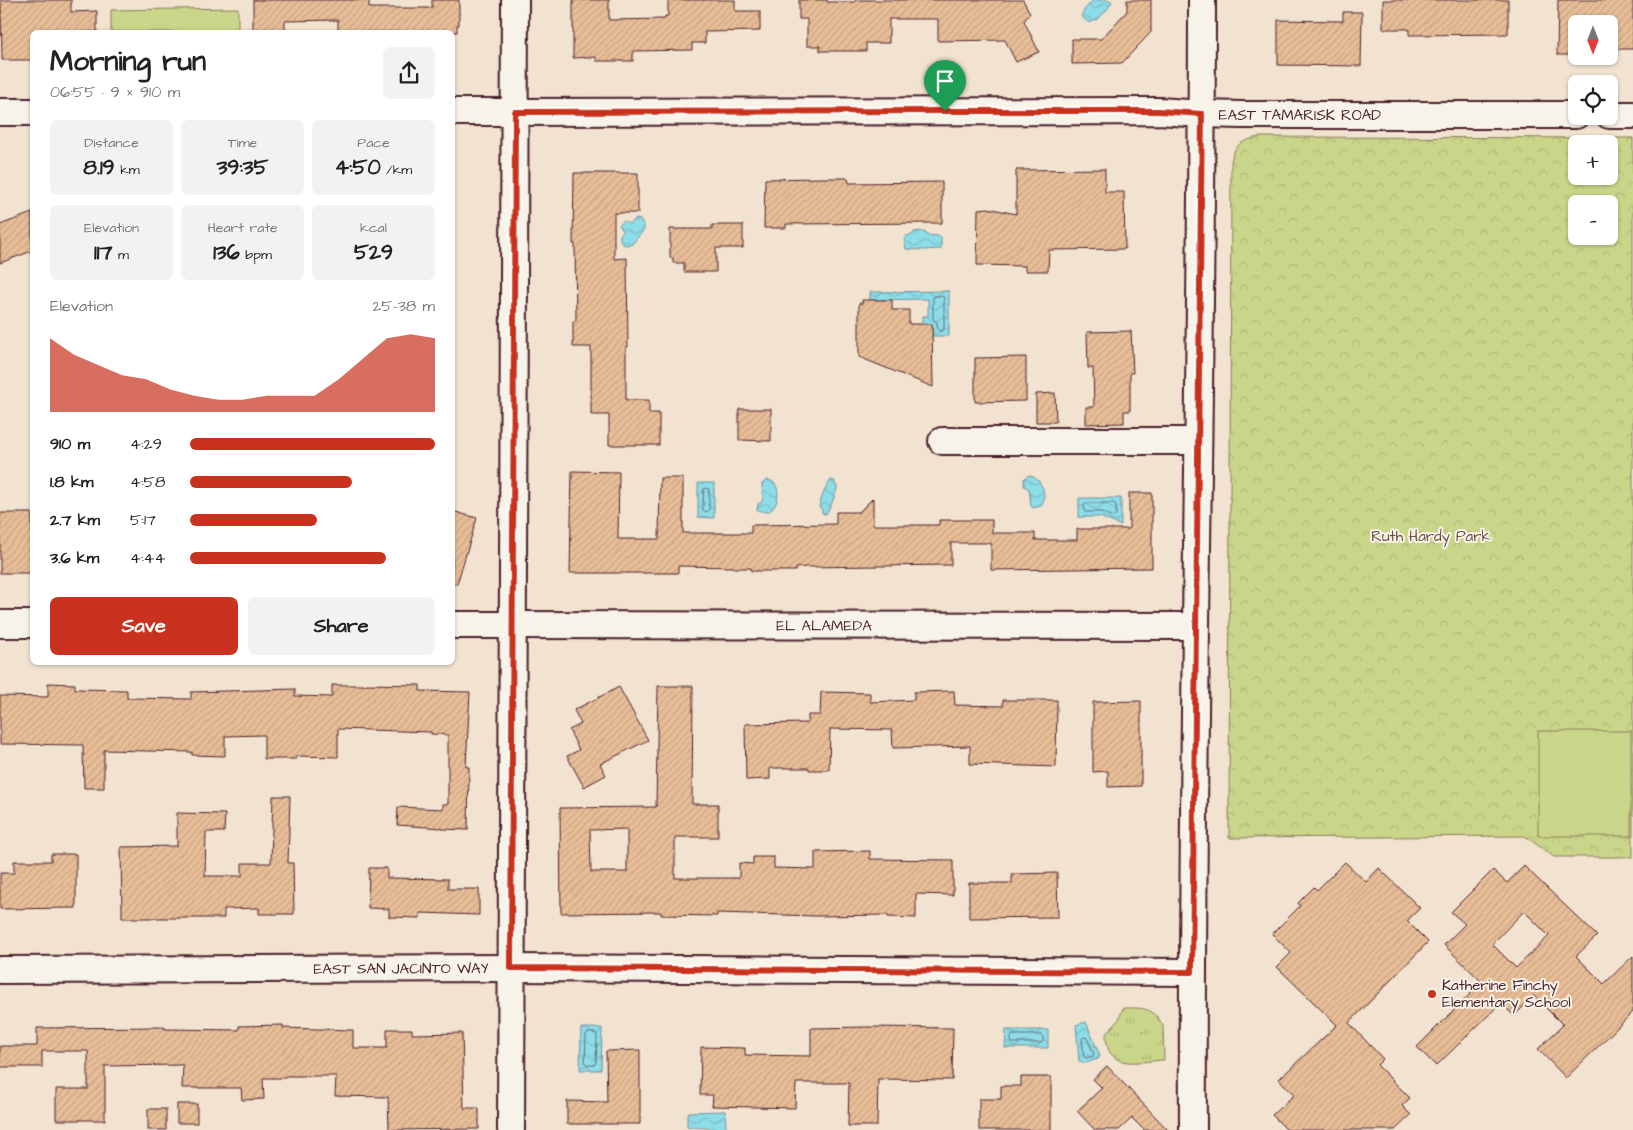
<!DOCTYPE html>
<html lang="en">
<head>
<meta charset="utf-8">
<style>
  body { margin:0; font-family:"Architects Daughter",sans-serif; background:#f2f2f2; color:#222; height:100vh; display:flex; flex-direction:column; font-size:19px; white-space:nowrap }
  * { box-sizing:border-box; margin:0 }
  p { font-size:16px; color:#767676 }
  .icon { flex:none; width:28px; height:28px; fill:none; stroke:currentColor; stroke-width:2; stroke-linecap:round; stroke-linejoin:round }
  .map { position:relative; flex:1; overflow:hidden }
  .details { position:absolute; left:30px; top:30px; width:425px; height:635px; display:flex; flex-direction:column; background:#fff; border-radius:8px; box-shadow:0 1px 4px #0004 }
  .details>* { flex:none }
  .needle { width:32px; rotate:180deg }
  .fabs { position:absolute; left:1568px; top:15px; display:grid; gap:10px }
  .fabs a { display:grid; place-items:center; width:50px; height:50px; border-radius:8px; background:#fff; box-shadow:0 1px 4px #0004; font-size:25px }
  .pin { position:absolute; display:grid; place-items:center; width:42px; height:42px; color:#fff; margin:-51px -21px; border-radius:50% 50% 50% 0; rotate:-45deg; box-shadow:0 0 5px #0007 }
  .pin .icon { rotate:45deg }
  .round { display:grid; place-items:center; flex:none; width:52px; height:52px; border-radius:8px; background:#f2f2f2 }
  .summary { display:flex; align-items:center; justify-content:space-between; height:85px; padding:0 20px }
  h1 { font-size:28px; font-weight:800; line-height:38px }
  .figures { display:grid; grid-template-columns:repeat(3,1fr); gap:8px; height:85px; padding:5px 20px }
  .figures div { display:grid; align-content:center; border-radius:8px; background:#f2f2f2; text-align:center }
  .figures b { font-size:21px; font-weight:800 }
  .figures small { font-size:14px; font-weight:400 }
  .figures p { font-size:14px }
  .chart { height:140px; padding:10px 20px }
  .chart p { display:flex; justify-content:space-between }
  .chart svg { width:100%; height:90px; margin-top:5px; fill:#c8321e; opacity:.7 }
  .primary-button { display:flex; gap:10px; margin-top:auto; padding:10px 20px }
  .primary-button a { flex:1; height:58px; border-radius:8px; background:#c8321e; color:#fff; font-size:20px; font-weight:800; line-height:58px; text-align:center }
  .primary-button a+a { background:#f2f2f2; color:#222 }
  ul { padding:0 20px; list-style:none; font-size:16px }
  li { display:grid; grid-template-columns:80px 60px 1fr; align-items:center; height:38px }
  li i { height:12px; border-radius:6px; background:#c8321e }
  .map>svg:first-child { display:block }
</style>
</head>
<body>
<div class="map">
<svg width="1633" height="1130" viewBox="0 0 1633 1130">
  <defs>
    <pattern id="grass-tufts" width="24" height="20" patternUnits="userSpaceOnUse" patternTransform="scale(1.25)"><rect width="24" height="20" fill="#c9d689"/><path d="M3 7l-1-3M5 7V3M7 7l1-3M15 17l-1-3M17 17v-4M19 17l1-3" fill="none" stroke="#aeb776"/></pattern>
    <pattern id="park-crowns" width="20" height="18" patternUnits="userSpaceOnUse" patternTransform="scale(1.25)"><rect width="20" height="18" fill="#c9d689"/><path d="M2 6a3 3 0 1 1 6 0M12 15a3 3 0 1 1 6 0" fill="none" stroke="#aeb776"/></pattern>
    <pattern id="water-waves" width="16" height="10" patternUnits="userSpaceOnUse" patternTransform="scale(1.25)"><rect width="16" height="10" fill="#8ddde8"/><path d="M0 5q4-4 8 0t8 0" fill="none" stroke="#7bbdc7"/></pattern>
    <pattern id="building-hatch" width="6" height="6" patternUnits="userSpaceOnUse" patternTransform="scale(1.25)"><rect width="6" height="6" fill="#e8be98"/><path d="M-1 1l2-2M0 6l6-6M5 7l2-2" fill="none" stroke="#c8a383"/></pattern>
  </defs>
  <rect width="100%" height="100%" fill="#f2e3d0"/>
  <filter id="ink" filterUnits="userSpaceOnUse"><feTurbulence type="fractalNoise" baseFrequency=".02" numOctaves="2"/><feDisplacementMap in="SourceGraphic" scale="10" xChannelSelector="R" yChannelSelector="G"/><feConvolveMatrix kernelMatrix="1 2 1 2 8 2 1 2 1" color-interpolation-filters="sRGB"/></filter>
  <g filter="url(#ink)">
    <!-- grass -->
    <path fill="url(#grass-tufts)" stroke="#8a7a5a" d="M1123 1008C1142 1008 1153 1006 1163 1026L1164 1060C1137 1061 1106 1072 1106 1034L1119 1019Z"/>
    <!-- park -->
    <path fill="url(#park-crowns)" stroke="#8a7a5a" fill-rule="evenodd" d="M1258 137 1633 138V857H1554L1525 836 1229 838 1231 162C1234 144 1242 141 1258 137ZM1576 144H1609V176H1576ZM1576 204H1609V236H1576Z"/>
    <!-- pitch -->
    <g fill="#c9d689" stroke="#8a7a5a">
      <path d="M238 8V32H111V10Z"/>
      <rect x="1538" y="731" width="93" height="105"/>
    </g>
    <!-- water -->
    <g fill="url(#water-waves)" stroke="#72919c">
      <path d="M1093 0H1110L1112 2C1106 12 1100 19 1089 23L1081 16 1085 9Z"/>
      <path d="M636 219 640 220 644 225V230L632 244 624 245 620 240V235L623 231 619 225 624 221 629 224Z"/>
      <path d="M919 231 926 233V235L939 236 941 237V249L923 250 906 249 904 238 906 236 912 235 914 232Z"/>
      <path d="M949 291V336H932V324H922V316H928V299L870 300V292Z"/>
      <path d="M1029 475C1042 479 1048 495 1041 506L1033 508 1031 506 1029 489 1024 486V479Z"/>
      <path d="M767 480C783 481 779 508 769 511 765 512 760 511 757 510L758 504C766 501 762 492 762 484Z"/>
      <path d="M831 480 835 481V485L837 486V489L832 503 826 514 822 513V509L819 507C821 498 825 488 831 480Z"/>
      <path d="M698 483H714V518L698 517Z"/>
      <path d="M1079 498H1121V526L1100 517H1079Z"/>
      <path d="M1086 1022 1100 1056 1098 1059 1086 1063 1079 1061 1076 1025Z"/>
      <path d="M581 1028H602L601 1070H580Z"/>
      <path d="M1006 1030H1048V1048H1005Z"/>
      <path d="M725 1111 726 1128 724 1129C716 1128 690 1128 687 1126V1115L689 1112Z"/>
    </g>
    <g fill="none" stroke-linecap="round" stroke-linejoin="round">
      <!-- shore -->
      <g stroke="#656b77" stroke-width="1">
        <path d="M935 296H942L944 298V329L942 331 938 330 937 323 933 318V299Z"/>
        <path d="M704 489 708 488 709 491V510L706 512 703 510Z"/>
        <path d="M1086 503H1114L1116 505V515L1113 517 1101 512H1085L1084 506Z"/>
        <path d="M588 1033H595L597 1035 596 1063 594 1065H587L585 1063 586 1035Z"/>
        <path d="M1013 1035H1041L1043 1037V1041L1041 1043H1012L1011 1041V1038Z"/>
        <path d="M1084 1037 1087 1038 1094 1054 1093 1056 1086 1058 1084 1057 1082 1039Z"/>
      </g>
    </g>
    <!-- building -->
    <g fill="url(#building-hatch)" stroke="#4a1f2b" fill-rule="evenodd">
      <path d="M1 0H71V12L97 11V32H32V60H2Z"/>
      <path d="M253 0H369V8H432V0H459V25H457V32H338V20L285 21V32H253Z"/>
      <path d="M573 0H609V20L665 19V16H668V0H735V11H760V31L705 32V43H692V50L633 51V61H596V57L573 58Z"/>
      <path d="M799 0H827V2H854L856 0H1023L1030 13 1024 21 1039 52 1016 62 1005 40 938 41V19H889V43H866V51H820V46H807V19H799Z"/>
      <path d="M1127 0H1151V32L1122 63 1072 64V39H1101L1127 11Z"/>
      <path d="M1383 0H1508V34L1409 35V29H1383Z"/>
      <path d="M1558 0H1633V49H1612V61H1578V56H1609V24H1576V55H1557Z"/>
      <path d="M1343 12H1362L1361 66 1278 65V20L1343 21Z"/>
      <path d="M1105 169V192H1124L1125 249 1049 250 1048 271H1025V266L977 265 978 209 988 208 1016 214V170Z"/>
      <path d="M574 173H638V213H614V259L627 258 628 347H626V400H649V413H659V445H609V415H591V347H573V321H576L575 244H573Z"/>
      <path d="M820 178H848L849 183 942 182V223L786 224V228H764L765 179Z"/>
      <path d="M32 213V251L0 263V225Z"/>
      <path d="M712 225H743V248H716V272H684V263H673V258H670V229H712Z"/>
      <path d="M862 300H892V310H909V324H932L933 387 859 357V303H863Z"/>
      <path d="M1131 331 1133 373H1130V411H1124V423L1086 424V407H1094L1093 368H1088L1087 332Z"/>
      <path d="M1026 357V401L975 402V358Z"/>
      <path d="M1055 393 1056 422H1036V394Z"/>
      <path d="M739 409H771V441L739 440Z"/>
      <path d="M572 471 619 472 618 539H659L660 478H683V533H751V525L836 524V512H859L873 498V525H939V520H992V533H1035V540H1077V529H1129V493H1152V568L991 570V543H951V565L806 567 796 568V571H751V568H734V567L678 566V573H570Z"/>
      <path d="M452 511 477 518 457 584H452Z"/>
      <rect x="0" y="513" width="32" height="60"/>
      <path d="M48 683 75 684V689L127 690V698L191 699V692L295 689V696L332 697V685H366V684L420 685V691L470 692 466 767H469L468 830 442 829V828L397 825 398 807 443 809V804H448V735L431 734V732L338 729V757L296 756V759H264V735L225 736V756L192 755V752L104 750V788H84L83 745 0 744V696L48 697Z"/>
      <path d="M658 686H693L692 804H718V837H675V878H739V863L753 864V857H774V868L815 869V852L870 851V859L953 860V895L916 894V918L888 917V915L816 916 717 913V916L661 915V912L561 913 560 808 656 807ZM627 829V872H591L590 830Z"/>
      <path d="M619 687 648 740 600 764 606 775 584 787 567 756 579 750 569 730 581 724 574 710Z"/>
      <path d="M954 691 955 705 1003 706V700H1057L1056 767 970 764V746L893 748 892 730 830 729 829 770H809V768H770V779L746 780 745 724 808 723V715H820L821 692 870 693V702L914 700V692Z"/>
      <path d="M1141 701V786L1108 787V771L1093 772V702Z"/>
      <path d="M273 796H290L288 863H293L294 914H259V908L224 909V918H122L121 847 177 846V813L225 814 224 832H206L205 876H242V863H271Z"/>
      <path d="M51 854H76V908L0 909V873H14V861H51Z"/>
      <path d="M1345 862 1366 882 1379 868 1420 908 1407 921 1428 942 1349 1023 1383 1059 1377 1065 1410 1098 1402 1106 1411 1115 1395 1130H1287L1272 1115 1294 1095 1279 1079 1337 1025 1277 967 1291 953 1272 934 1300 906 1298 903 1314 887 1317 890Z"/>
      <path d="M1524 866 1597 936 1576 956 1604 984 1633 956V1012L1566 1078 1538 1049 1563 1025 1534 996 1514 1016 1501 1003 1436 1066 1417 1047 1482 982 1444 945 1465 924 1451 912 1493 870 1507 883ZM1524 911 1549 936 1516 968 1492 944Z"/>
      <path d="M369 868H387V878L448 879V889H479V915L420 913V918L389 917V909L368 908Z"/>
      <path d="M1057 873 1058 917 969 918V883H1012V874Z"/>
      <path d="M283 1025V1028L353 1030V1048H387V1029H412V1034L462 1033 464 1108H479V1129L389 1130 388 1097 335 1096 336 1076H285V1078H263L264 1099 242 1100 241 1088H182L183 1065 105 1066V1120H56V1089H88V1051H42V1067H0V1046H37V1028L165 1027V1029L239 1030V1026Z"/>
      <path d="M870 1027 953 1028 952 1080 878 1079 877 1126H848L849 1083H796L795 1108 712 1106 713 1095H700L701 1047 745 1048V1055L811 1056V1028Z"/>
      <path d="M640 1050V1124H567V1101L607 1102 606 1051Z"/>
      <path d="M1107 1066 1168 1130H1144L1132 1118 1119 1130H1095L1077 1111 1102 1088 1093 1079Z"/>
      <path d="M1021 1077H1051V1130H979V1099H1001V1086H1021Z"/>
      <rect x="177" y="1104" width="20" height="19"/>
      <rect x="148" y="1109" width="18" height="21"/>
    </g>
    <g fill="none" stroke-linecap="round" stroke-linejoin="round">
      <!-- minor casing -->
      <g stroke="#4a1f2b" stroke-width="30">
        <g id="minor">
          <path d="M0 112H32"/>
          <path id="s1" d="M452 112 1159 111 1202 114 1241 115H1576"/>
          <path d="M1609 115H1633"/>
          <path d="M942 441H1198"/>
          <path d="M0 624H32"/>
          <path id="s2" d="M452 625 1196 626"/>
          <path id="s3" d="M0 970 511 968 1192 972"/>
          <path d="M511 1130 515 0"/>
          <path d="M1193 1130C1191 753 1202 377 1202 0"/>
        </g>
      </g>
      <!-- minor -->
      <use href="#minor" stroke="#f7f3e8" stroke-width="26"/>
    </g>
  </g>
  <g fill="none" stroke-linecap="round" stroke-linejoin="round" filter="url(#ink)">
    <!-- route casing -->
    <g stroke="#fff" stroke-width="10">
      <path id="route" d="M945 111H1159L1202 114 1192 972 511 968 515 112Z"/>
    </g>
    <!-- route -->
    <use href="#route" stroke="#c8321e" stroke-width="6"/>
  </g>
  <!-- markers -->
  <circle fill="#c8321e" stroke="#f7f3e8" stroke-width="2" cx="1432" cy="994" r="5"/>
  <g text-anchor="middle" stroke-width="4" stroke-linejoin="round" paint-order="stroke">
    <!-- street labels -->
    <g font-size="15" fill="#4a1f2b" stroke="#f7f3e8">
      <text dy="5" stroke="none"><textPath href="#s1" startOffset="848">EAST TAMARISK ROAD</textPath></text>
      <text dy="5" stroke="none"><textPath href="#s2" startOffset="372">EL ALAMEDA</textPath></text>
      <text dy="5" stroke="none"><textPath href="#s3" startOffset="401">EAST SAN JACINTO WAY</textPath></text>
    </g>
    <!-- park labels -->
    <g font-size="15" fill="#6a4d42" stroke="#f7f3e8">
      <text x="1431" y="541">Ruth Hardy Park</text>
    </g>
    <!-- poi labels -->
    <g font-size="15" fill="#4a1f2b" stroke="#f7f3e8" text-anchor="start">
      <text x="1442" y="990">Katherine Finchy<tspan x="1442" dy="17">Elementary School</tspan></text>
    </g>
  </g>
</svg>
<div class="fabs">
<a><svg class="needle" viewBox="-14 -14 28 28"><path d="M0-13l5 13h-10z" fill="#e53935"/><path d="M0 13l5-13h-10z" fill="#767676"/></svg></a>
<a><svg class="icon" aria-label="locate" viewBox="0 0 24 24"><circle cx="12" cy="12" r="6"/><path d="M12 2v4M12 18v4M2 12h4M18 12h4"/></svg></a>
<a>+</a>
<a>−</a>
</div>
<div class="pin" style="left:945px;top:111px;background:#1e9e55"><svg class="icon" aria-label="arrive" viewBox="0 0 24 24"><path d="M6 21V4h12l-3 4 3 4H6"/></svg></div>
<section class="details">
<div class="summary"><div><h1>Morning run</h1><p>06:55 · 9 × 910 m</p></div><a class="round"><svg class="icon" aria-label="share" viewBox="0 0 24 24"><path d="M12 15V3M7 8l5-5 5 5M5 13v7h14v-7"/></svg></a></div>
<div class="figures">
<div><p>Distance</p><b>8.19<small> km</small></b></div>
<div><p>Time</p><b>39:35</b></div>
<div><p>Pace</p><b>4:50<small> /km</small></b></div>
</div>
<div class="figures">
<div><p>Elevation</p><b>117<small> m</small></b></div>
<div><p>Heart rate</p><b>136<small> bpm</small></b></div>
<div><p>kcal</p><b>529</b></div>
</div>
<div class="chart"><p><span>Elevation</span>25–38 m</p>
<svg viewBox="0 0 160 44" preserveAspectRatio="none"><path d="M0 44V8L10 16L20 21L30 26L40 28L50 33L60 36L70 38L80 38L90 36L100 36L110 36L120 28L130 18L140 8L150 6L160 8V44z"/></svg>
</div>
<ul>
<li><b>910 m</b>4:29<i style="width:100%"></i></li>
<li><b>1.8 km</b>4:58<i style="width:66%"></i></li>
<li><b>2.7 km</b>5:17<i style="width:52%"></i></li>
<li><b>3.6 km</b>4:44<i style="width:80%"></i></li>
</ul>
<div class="primary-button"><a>Save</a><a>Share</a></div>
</section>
</div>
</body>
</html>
